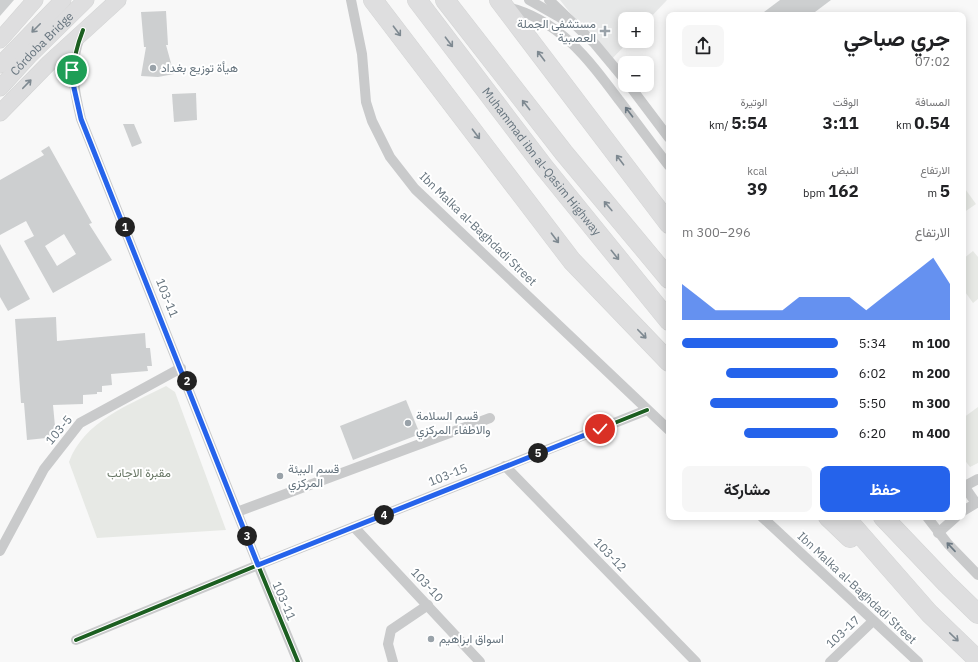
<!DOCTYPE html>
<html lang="ar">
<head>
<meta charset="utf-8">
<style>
  body { margin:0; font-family:"IBM Plex Sans",Vazirmatn,sans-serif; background:#f6f6f6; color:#202124; direction:rtl; height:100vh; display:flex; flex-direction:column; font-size:15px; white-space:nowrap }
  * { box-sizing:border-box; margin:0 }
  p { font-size:13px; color:#757577 }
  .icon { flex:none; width:22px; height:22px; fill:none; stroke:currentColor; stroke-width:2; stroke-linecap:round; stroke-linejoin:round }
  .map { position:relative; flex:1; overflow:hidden; direction:ltr }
  .panel { position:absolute; left:666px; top:12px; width:300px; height:508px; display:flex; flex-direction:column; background:#fff; border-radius:8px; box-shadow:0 2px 10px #0003; direction:rtl }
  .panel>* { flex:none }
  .fabs { position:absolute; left:618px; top:12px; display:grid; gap:8px }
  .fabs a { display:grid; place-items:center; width:36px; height:36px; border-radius:8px; background:#fff; box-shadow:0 2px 10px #0003; font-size:20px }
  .pin { position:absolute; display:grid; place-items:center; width:34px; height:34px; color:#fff; margin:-17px; border:2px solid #fff; border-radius:50%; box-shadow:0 1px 4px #0007 }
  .km { position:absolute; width:20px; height:20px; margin:-10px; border-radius:50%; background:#222; color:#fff; font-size:11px; line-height:20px; text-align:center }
  .round { display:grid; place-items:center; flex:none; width:42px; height:42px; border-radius:8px; background:#f6f6f6 }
  .headline { display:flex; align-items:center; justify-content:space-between; height:68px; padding:0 16px }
  h1 { font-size:22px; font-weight:700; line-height:30px }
  .metrics { display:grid; grid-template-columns:repeat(3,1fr); gap:6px; height:68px; padding:4px 16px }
  .metrics div { display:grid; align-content:center }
  .metrics b { font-size:17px; font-weight:700 }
  .metrics small { font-size:11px; font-weight:400 }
  .metrics p { font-size:11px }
  .chart { height:112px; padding:8px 16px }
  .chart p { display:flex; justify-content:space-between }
  .chart svg { width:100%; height:72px; margin-top:4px; fill:#2563eb; opacity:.7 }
  .action { display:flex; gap:8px; margin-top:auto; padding:8px 16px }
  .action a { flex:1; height:46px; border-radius:8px; background:#2563eb; color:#fff; font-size:16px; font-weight:700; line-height:46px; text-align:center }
  .action a+a { background:#f6f6f6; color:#202124 }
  ul { padding:0 16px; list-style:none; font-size:13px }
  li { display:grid; grid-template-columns:64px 48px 1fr; align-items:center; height:30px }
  li i { height:10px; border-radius:5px; background:#2563eb }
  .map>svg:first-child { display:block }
</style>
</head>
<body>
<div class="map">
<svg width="978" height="662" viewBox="0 0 978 662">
  <rect width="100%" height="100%" fill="#f8f8f8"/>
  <!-- built -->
  <path fill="#e7e8e8" d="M560 0H667L647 21V19H625V41H629L609 62Z"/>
  <!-- green -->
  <g fill="#e7e9e5">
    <path d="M963 186 976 204 963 213Z"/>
    <path d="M973 251 978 257V299L973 303 963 289V259Z"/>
    <path d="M166 386 175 392 226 530 97 538 69 462C84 421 129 405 166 386Z"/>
    <path d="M978 407V463L970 467 963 458V418Z"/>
  </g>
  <!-- building -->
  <g fill="#cdcfd0" fill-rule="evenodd">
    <path d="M0 0H14L0 16Z"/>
    <path d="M780 0H831L811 15H760Z"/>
    <path d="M166 11 168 45H166L174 74 158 77 141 76 146 47H144L141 12Z"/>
    <path d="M196 93 197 120 174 122 172 94Z"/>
    <path d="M123 124H134L142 143 132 147Z"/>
    <path d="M49 146 92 223 89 224 112 260 53 293 24 241 34 236 26 221 0 235V180L44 155 41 151ZM64 234 76 254 57 266 45 246Z"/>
    <path d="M0 244 30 299 8 311 0 297Z"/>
    <path d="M56 317 57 341 145 333 146 348H150L152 366H147L148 371 111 374 112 385 102 386V392H97V394L83 395V404L53 405 56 437 27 440 24 403H21L15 319Z"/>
    <path d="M406 400 420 434 353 460 340 426Z"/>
  </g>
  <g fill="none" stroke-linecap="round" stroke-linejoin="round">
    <!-- primary casing -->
    <g stroke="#d3d4d4" stroke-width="17">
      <g id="primary">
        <path d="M0 40 35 0"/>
        <path d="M0 65 63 0"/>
        <path id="s1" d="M0 88 29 56 86 0"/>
        <path d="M0 113 49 63 118 0"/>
      </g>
    </g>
    <!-- highway casing -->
    <g stroke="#d4d5d5" stroke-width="20">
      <g id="highway">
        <path d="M373 0 572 261 669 362"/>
        <path id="s2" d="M417 0 544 167 669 321"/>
        <path d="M445 0 564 153 669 279"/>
        <path d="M499 0 669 224"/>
        <path d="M828 517 850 538"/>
        <path d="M845 517 929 613 978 660"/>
        <path d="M883 517 946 583 978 614"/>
      </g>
    </g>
    <!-- street -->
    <g stroke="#c9cacb" stroke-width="10">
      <path d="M351 0 362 54 366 102 372 121 390 157 415 189 669 430"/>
      <path d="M529 0 566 21"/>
      <path d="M549 0 595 44 625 80"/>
      <path d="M507 7C559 19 589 60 619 100 636 122 652 144 669 166"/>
      <path d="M80 37C69 66 74 90 81 119L258 565 298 662"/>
      <path d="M629 85 669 138"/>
      <path d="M505 466 696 662"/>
      <path d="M964 486 976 503"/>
      <path d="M963 487 978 479"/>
      <path d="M963 511 978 502"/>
      <path d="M237 512 490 418"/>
      <path d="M762 517 918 662"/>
      <path d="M927 517 948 544 978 575"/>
      <path d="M354 527 480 662"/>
      <path d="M938 533 956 517"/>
      <path d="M0 551 44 469 80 423 181 368"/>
      <path d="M76 640 258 565 647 410"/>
      <path d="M393 662 388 644 391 630 428 605"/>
      <path d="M830 662 873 621"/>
    </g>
    <!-- primary -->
    <use href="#primary" stroke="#dededf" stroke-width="16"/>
    <!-- highway -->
    <use href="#highway" stroke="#dededf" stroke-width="19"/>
    <!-- cycleway casing -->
    <g stroke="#fff" stroke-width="6">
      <g id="cycleway">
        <path d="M83 30C69 66 72 82 81 119L258 565 298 662"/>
        <path d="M76 640 258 565 647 410"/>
      </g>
    </g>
    <!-- cycleway -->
    <use href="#cycleway" stroke="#1b5e20" stroke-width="4"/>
  </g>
  <!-- one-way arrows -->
  <defs><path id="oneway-shaft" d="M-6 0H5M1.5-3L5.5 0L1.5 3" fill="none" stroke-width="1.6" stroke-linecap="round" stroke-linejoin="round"/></defs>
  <g stroke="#7e8991">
    <use href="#oneway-shaft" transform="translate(36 28) rotate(135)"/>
    <use href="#oneway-shaft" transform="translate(397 31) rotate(53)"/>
    <use href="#oneway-shaft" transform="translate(449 42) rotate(53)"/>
    <use href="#oneway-shaft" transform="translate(541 56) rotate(-127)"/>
    <use href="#oneway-shaft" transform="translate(27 84) rotate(-46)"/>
    <use href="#oneway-shaft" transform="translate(526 105) rotate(-128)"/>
    <use href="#oneway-shaft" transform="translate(476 134) rotate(53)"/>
    <use href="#oneway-shaft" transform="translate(620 160) rotate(-127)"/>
    <use href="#oneway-shaft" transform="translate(608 206) rotate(-130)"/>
    <use href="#oneway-shaft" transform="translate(555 238) rotate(53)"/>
    <use href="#oneway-shaft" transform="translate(615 255) rotate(51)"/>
    <use href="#oneway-shaft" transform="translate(642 334) rotate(46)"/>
    <use href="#oneway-shaft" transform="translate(954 637) rotate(44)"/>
  </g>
  <g stroke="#6b7882">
    <use href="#oneway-shaft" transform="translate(629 112) rotate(-127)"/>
    <use href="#oneway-shaft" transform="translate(951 547) rotate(-133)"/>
  </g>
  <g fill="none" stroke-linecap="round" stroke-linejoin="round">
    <!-- route casing -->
    <g stroke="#fff" stroke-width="8">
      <path id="route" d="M72 70 74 88 81 119 258 565 600 429"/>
    </g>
    <!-- route -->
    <use href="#route" stroke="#2563eb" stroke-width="5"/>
  </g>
  <!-- markers -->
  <g fill="#99a2a9" stroke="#fff" stroke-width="1.5">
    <path d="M603 25h4v4h4v4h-4v4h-4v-4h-4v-4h4z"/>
    <circle cx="153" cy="68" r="4"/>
    <circle cx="408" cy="423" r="4"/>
    <circle cx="280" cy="476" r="4"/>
    <circle cx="431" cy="639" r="4"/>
  </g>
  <g text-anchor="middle" stroke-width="4" stroke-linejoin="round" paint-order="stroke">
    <!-- poi labels -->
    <g font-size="12" fill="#66747e" stroke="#fff" text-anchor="start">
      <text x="596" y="28" text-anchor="end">مستشفى الجملة<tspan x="596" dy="14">العصبية</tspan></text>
      <text x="161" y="72">هيأة توزيع بغداد</text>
      <text x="416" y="420">قسم السلامة<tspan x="416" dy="14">والاطفاء المركزي</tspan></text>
      <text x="288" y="473">قسم البيئة<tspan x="288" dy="14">المركزي</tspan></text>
      <text x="439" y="643">اسواق ابراهيم</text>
    </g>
    <!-- street labels -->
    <g font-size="12" fill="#66747e" stroke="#fff">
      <text dy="4" stroke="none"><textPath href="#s1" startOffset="61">Córdoba Bridge</textPath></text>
      <text dy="4" stroke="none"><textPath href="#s2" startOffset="204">Muhammad ibn al-Qasim Highway</textPath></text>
      <text transform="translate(478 229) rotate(44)" y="4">Ibn Malka al-Baghdadi Street</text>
      <text transform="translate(167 298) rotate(68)" y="4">103-11</text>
      <text transform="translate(59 430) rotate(-50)" y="4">103-5</text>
      <text transform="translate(448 475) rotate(-22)" y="4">103-15</text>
      <text transform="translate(610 555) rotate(46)" y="4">103-12</text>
      <text transform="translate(427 585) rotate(47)" y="4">103-10</text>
      <text transform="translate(857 588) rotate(43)" y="4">Ibn Malka al-Baghdadi Street</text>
      <text transform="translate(284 601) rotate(67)" y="4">103-11</text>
      <text transform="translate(843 632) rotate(-43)" y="4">103-17</text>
    </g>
    <!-- park labels -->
    <g font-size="12" fill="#687765" stroke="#fff">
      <text x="139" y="477">مقبرة الاجانب</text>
    </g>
  </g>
</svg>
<div class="fabs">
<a>+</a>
<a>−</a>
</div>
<div class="pin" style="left:72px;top:70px;background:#1e9e55"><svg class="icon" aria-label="arrive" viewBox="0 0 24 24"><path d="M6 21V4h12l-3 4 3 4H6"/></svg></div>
<div class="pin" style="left:600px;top:429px;background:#d93025"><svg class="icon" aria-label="check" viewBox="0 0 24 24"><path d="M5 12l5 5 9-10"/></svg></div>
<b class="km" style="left:125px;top:227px">1</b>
<b class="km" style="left:187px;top:381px">2</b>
<b class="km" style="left:247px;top:536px">3</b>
<b class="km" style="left:384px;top:515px">4</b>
<b class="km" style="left:538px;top:453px">5</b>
<section class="panel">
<div class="headline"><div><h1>جري صباحي</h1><p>07:02</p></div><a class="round"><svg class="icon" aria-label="share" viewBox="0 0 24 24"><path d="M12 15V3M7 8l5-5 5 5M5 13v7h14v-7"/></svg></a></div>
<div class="metrics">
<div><p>المسافة</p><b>0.54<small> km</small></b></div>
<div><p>الوقت</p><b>3:11</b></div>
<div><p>الوتيرة</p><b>5:54<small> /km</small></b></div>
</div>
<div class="metrics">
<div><p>الارتفاع</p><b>5<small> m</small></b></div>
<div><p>النبض</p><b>162<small> bpm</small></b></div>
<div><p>kcal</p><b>39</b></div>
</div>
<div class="chart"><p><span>الارتفاع</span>296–300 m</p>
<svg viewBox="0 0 160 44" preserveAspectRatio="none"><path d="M0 44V22L10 30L20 38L30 38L40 38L50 38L60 38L70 30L80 30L90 30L100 30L110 38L120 30L130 22L140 14L150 6L160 22V44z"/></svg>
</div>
<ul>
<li><b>100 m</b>5:34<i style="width:100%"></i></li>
<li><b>200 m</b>6:02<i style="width:72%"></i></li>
<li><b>300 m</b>5:50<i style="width:82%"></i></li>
<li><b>400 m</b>6:20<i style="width:60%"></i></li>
</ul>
<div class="action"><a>حفظ</a><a>مشاركة</a></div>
</section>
</div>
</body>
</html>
